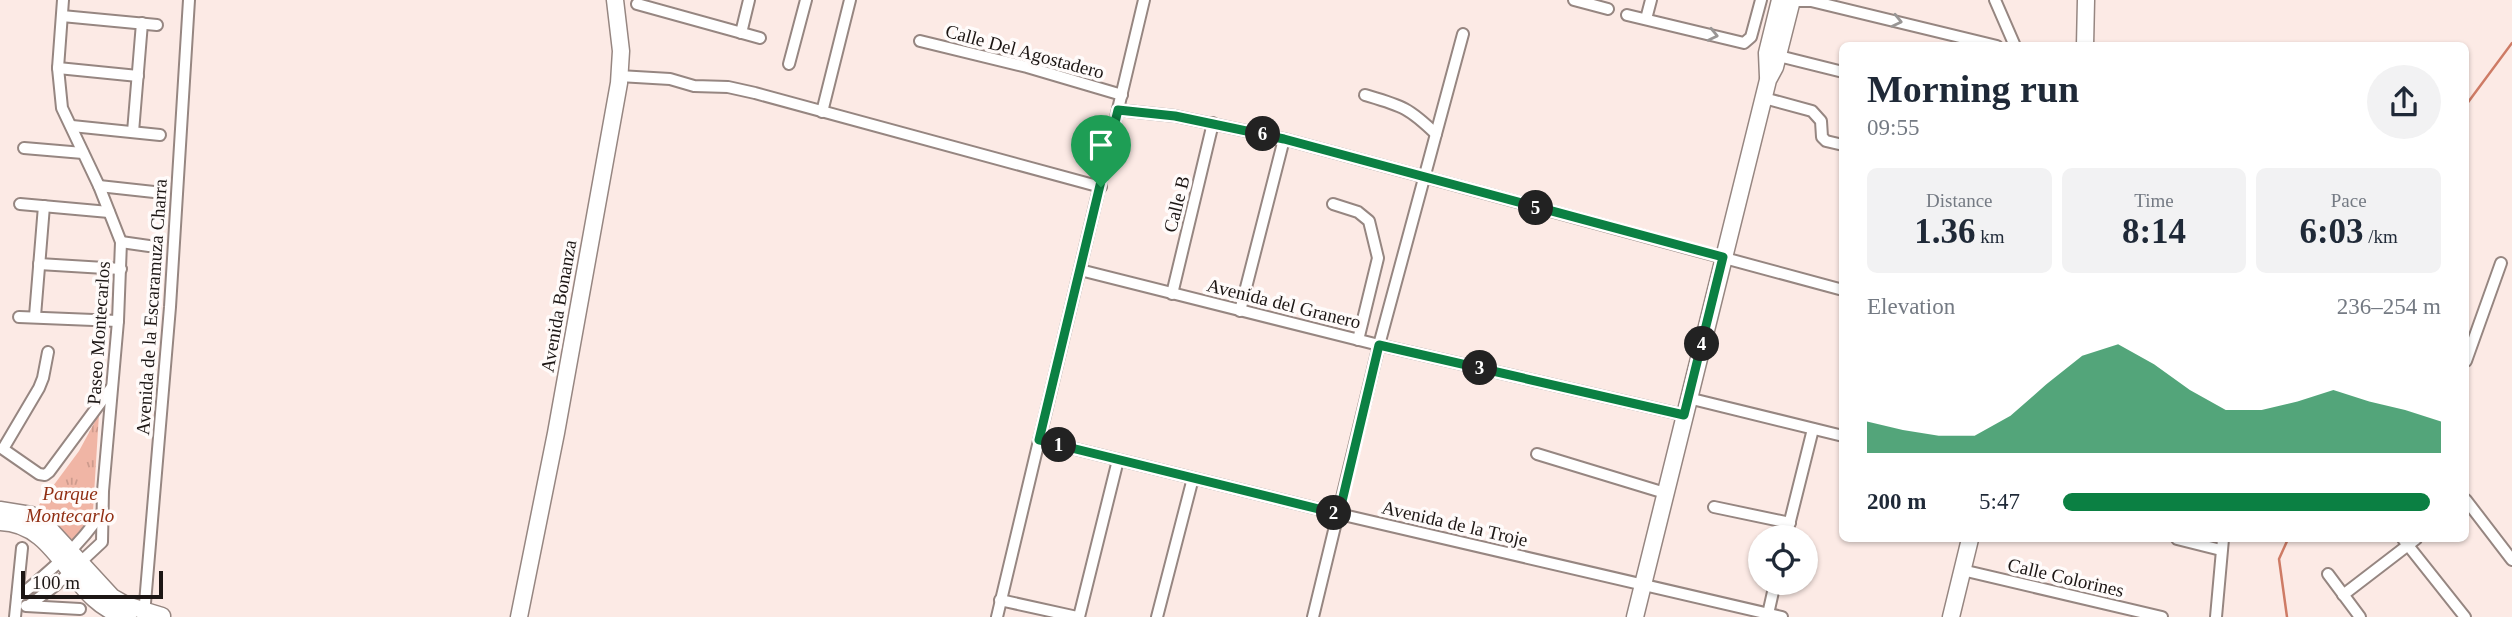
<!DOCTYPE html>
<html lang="en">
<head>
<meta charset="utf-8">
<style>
  body { margin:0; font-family:Georgia,serif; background:#f2f2f3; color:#1f2937; height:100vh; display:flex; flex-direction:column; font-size:26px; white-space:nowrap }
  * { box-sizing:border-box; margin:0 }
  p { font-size:23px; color:#747a83 }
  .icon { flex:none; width:38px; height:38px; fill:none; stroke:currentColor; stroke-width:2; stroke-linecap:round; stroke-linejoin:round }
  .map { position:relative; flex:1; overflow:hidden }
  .sheet { position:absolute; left:1839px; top:42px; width:630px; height:500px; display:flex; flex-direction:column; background:#fff; border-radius:10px; box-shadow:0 2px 5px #0004 }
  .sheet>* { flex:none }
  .controls { position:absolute; left:1748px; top:525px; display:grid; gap:14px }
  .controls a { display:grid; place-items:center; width:70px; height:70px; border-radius:50%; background:#fff; box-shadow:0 2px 5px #0004; font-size:35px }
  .scale { position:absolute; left:21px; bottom:18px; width:142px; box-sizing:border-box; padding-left:7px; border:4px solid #1c1614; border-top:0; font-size:19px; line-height:24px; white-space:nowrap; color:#1c1614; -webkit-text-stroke:5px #fffbfa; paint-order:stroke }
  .pin { position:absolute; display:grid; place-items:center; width:60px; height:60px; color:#fff; margin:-72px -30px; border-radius:50% 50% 50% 0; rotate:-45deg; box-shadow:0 0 7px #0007 }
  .pin .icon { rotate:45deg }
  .km { position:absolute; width:35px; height:35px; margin:-18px; border-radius:50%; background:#222; color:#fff; font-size:19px; line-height:35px; text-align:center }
  .round { display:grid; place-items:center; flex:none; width:74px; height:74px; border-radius:37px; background:#f2f2f3 }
  .head { display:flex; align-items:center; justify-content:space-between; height:119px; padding:0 28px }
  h1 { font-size:38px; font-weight:700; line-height:52px }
  .stats { display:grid; grid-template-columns:repeat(3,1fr); gap:10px; height:119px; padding:7px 28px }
  .stats div { display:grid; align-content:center; border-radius:10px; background:#f2f2f3; text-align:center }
  .stats b { font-size:35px; font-weight:700 }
  .stats small { font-size:19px; font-weight:400 }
  .stats p { font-size:19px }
  .chart { height:196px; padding:14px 28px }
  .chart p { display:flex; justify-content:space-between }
  .chart svg { width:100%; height:126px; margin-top:7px; fill:#0b8043; opacity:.7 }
  ul { padding:0 28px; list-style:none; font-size:23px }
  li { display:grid; grid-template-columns:112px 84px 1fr; align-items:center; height:52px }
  li i { height:18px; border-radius:9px; background:#0b8043 }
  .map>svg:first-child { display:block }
</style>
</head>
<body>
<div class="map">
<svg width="2512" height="617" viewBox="0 0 2512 617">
  <defs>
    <pattern id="grass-tufts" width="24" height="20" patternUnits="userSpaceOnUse" patternTransform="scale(1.75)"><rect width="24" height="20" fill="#f0b5a5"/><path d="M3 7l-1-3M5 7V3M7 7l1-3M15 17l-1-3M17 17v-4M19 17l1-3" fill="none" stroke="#cd9b8d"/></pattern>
  </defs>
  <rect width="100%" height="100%" fill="#fceae5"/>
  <!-- grass -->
  <path fill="url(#grass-tufts)" d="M99 414 92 527 74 543 39 505 79 451Z"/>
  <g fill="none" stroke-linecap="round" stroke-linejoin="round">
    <!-- stream -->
    <g stroke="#ce7b65" stroke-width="2.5">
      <path d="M2466 105 2512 43"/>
      <path d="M2287 617 2279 559 2288 539"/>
    </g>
    <!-- street casing -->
    <g stroke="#968681" stroke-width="14">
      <g id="street">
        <path d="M1574 0 1608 9"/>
        <path d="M1995 0 2015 46"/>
        <path d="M1792 1H1811L1997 46"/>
        <path d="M637 4 760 38"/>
        <path d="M1627 15 1744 43 1751 37 1761 0"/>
        <path d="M62 16 157 25"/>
        <path d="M1646 19 1651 0"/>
        <path d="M741 33 749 0"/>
        <path d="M920 41 1027 67 1122 95"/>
        <path d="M1779 56 1843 72"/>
        <path d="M789 64 806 0"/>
        <path d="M58 68 138 76"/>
        <path d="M619 76 670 79 694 86 728 87 755 93 1101 187"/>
        <path d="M1365 95C1402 106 1408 107 1436 134"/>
        <path d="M1764 98 1812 111 1821 121 1822 137 1826 141 1843 145"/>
        <path d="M1118 110 1175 116 1284 139 1843 290"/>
        <path d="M822 112 850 0"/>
        <path d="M72 126 160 135"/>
        <path d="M133 132 142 23"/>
        <path d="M24 148 83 153"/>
        <path d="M99 186 154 192"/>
        <path d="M20 204 109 212"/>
        <path d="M1333 204 1358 212 1369 221 1378 258 1358 340"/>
        <path d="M121 242 149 246"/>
        <path d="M39 264 121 269"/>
        <path d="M1080 270 1379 345 1684 415"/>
        <path d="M1172 294 1213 123"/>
        <path d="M1240 311 1284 139"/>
        <path d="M35 316 44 206"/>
        <path d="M19 317 118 321"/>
        <path d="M48 352 43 378 39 388 3 449 39 474 45 475 49 472 112 387"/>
        <path d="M2466 361 2501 263"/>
        <path d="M1688 398 1843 436"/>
        <path d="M1039 440 1339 514 1782 617"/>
        <path d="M1537 454 1665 493"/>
        <path d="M2466 500 2512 560"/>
        <path d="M1714 507 1790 523"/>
        <path d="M1786 537 1813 429"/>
        <path d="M2177 539 2221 550"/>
        <path d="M2403 539 2465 617"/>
        <path d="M1962 570 2162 617"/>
        <path d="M2328 574 2360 617"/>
        <path d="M2343 595 2416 539"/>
        <path d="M17 598C48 573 80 546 102 512"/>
        <path d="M1000 600 1077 617"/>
        <path d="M26 606 80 609"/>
        <path d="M28 606 56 585 102 542 103 491 118 321 121 242 99 186 62 108 58 68 63 0"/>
        <path d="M1768 614 1775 583"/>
        <path d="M144 615 170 307 189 0"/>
        <path d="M15 617 22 548"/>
        <path d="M997 617 1144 0"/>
        <path d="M1079 617 1118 460"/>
        <path d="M1157 617 1193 478"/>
        <path d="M1313 617 1379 345 1463 34"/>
        <path d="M2216 617 2223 539"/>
      </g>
    </g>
    <!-- secondary casing -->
    <g stroke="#968681" stroke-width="19">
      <g id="secondary">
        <path d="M2085 46 2086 0"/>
        <path d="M1768 77 1767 53 1780 0"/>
        <path d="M0 510 31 515 43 522 112 597 126 605 162 616"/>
        <path d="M0 522C61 523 71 605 128 617"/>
        <path d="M519 617 556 433 619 83 621 51 615 0"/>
        <path d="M1635 617 1768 80 1775 67 1792 0"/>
        <path d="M1951 617 1970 539"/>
      </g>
    </g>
    <!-- street -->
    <use href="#street" stroke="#fff" stroke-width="10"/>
    <!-- secondary -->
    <use href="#secondary" stroke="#fff" stroke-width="16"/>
  </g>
  <!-- one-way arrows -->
  <defs><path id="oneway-chevron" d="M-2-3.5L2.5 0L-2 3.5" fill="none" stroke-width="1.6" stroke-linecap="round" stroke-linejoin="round" transform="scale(1.75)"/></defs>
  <g stroke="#999695">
    <use href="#oneway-chevron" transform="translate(1897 21) rotate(13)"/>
    <use href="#oneway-chevron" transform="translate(1713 35) rotate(13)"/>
  </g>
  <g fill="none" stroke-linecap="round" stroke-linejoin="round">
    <!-- route casing -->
    <g stroke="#fff" stroke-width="14">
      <path id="route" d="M1118 110 1175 116 1284 139 1723 257 1684 415 1379 345 1339 514 1039 440Z"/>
    </g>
    <!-- route -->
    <use href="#route" stroke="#0b8043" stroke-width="9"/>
  </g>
  <g text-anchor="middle" stroke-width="7" stroke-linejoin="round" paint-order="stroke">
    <!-- street labels -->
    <g font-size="19" fill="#1c1614" stroke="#fffbfa">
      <text transform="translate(1025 51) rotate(15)" y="7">Calle Del Agostadero</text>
      <text transform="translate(1176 204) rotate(-76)" y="7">Calle B</text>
      <text transform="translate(1284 303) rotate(14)" y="7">Avenida del Granero</text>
      <text transform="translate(558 306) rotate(-80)" y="7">Avenida Bonanza</text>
      <text transform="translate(151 307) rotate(-86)" y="7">Avenida de la Escaramuza Charra</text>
      <text transform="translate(98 333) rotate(-86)" y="7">Paseo Montecarlos</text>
      <text transform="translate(1455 523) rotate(13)" y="7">Avenida de la Troje</text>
      <text transform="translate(2066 577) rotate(13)" y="7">Calle Colorines</text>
    </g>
    <!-- park labels -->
    <g font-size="19" font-style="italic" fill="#912e12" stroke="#fffbfa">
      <text x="70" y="500">Parque<tspan x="70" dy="22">Montecarlo</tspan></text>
    </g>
  </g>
</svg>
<div class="controls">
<a><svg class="icon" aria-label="locate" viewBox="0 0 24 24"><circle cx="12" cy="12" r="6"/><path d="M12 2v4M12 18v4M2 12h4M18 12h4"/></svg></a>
</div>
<div class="scale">100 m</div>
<div class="pin" style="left:1101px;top:187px;background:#1e9e55"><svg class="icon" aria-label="arrive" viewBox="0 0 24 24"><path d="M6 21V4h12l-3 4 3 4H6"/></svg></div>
<b class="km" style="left:1059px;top:445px">1</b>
<b class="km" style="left:1334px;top:513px">2</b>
<b class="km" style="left:1480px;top:368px">3</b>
<b class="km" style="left:1702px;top:344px">4</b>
<b class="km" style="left:1536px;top:208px">5</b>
<b class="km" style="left:1263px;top:134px">6</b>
<section class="sheet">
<div class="head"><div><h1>Morning run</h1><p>09:55</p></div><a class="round"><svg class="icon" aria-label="share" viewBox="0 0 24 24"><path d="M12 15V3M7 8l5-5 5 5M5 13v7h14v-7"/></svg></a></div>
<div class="stats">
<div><p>Distance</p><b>1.36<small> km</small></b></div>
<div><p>Time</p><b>8:14</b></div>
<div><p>Pace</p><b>6:03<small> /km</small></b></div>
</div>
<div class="chart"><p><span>Elevation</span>236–254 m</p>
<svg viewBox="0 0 160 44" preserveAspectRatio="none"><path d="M0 44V33L10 36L20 38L30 38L40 31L50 20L60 10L70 6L80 13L90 22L100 29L110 29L120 26L130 22L140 26L150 29L160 33V44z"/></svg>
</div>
<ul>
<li><b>200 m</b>5:47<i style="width:97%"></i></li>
</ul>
</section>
</div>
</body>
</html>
